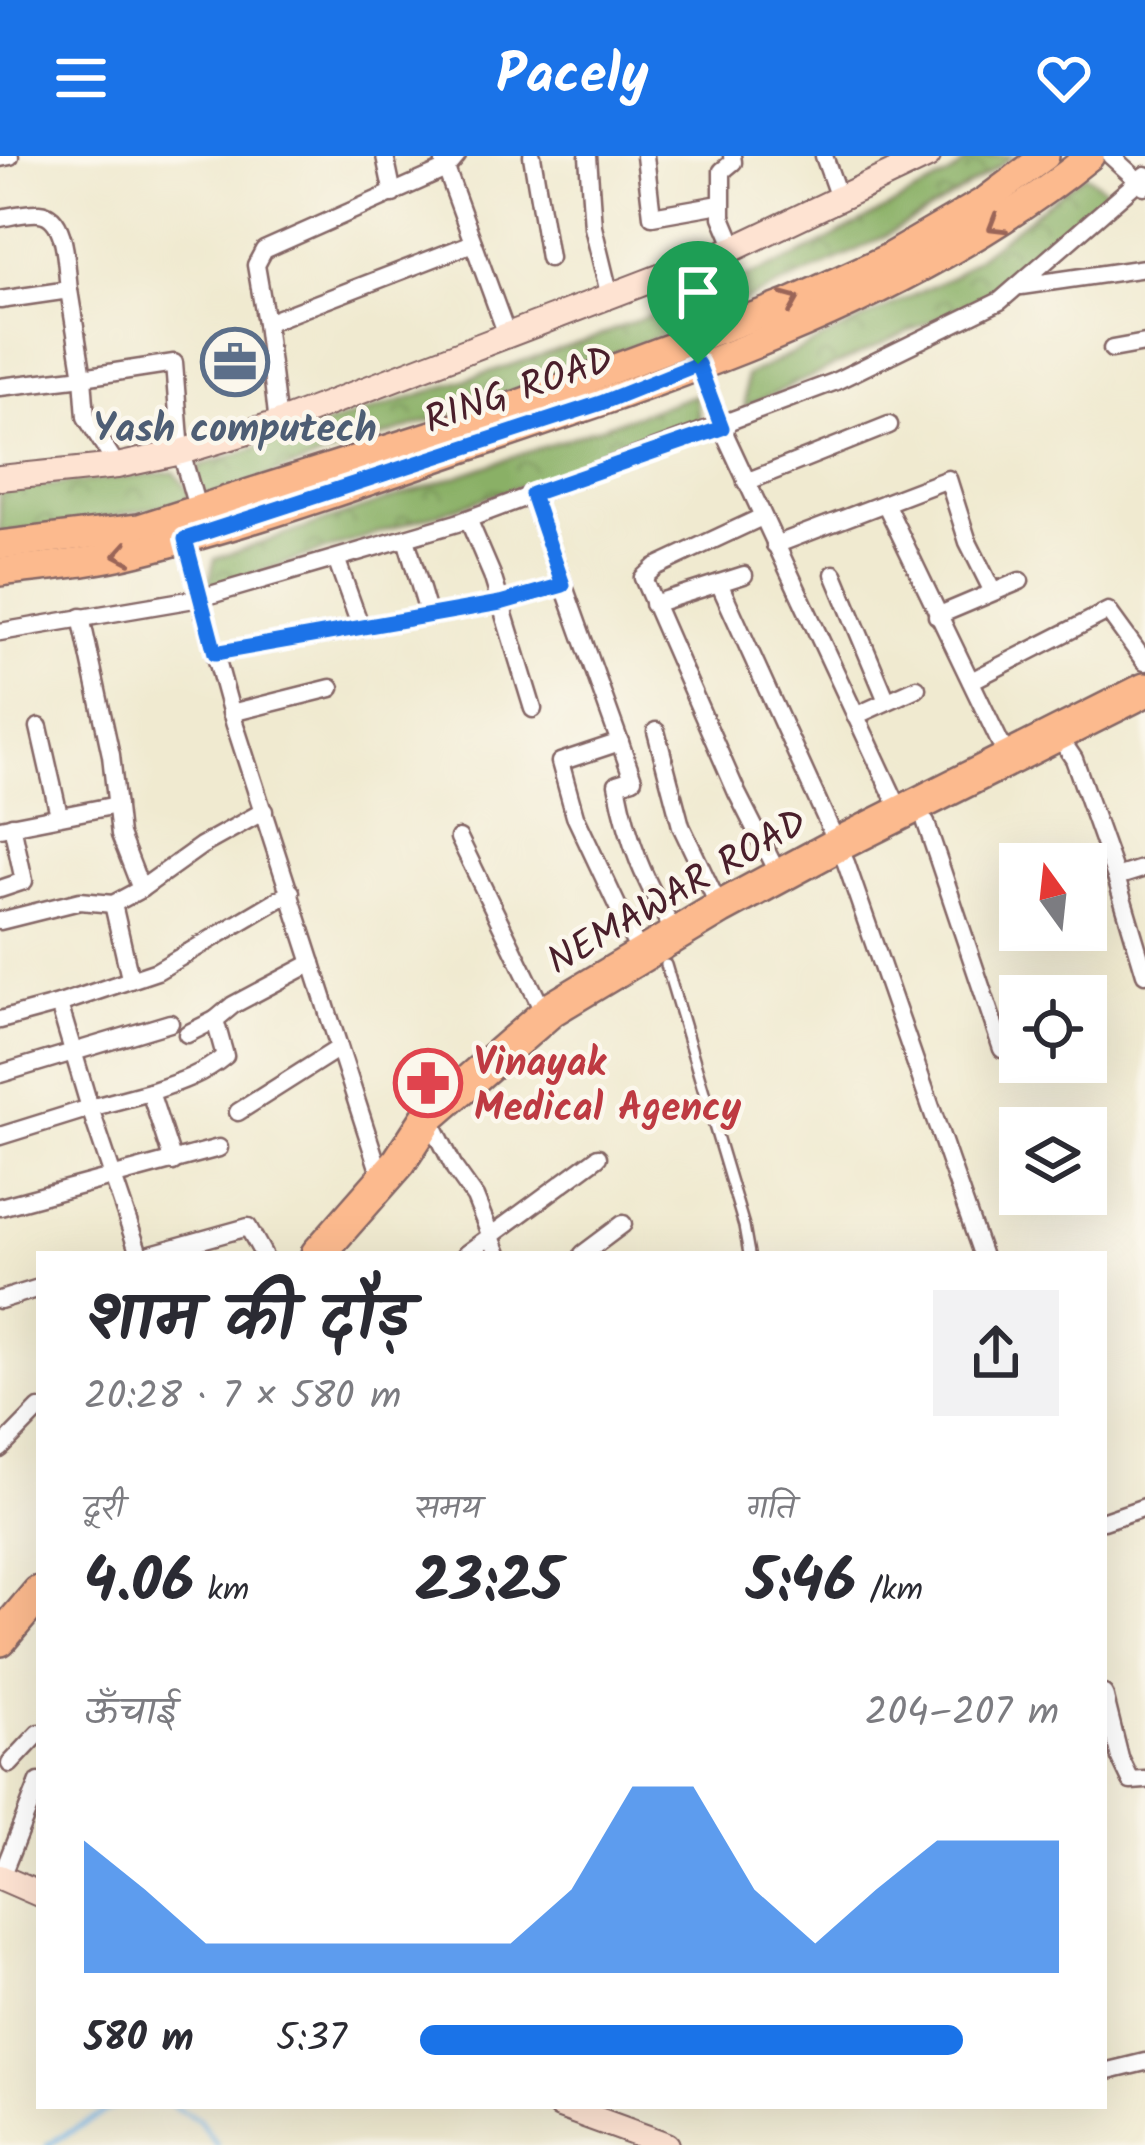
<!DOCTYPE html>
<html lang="hi">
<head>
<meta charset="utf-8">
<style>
  body { margin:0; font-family:Kalam,"Playpen Sans Deva",sans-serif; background:#f2f2f3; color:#2b2b33; height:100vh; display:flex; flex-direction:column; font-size:45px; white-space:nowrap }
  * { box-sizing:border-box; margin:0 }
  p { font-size:39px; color:#7c7c81 }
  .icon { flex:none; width:66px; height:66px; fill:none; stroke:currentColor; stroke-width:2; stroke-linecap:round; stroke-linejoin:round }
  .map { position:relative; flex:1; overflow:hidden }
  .sheet { position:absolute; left:36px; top:1095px; width:1071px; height:858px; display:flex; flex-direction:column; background:#fff; border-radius:0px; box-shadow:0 12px 48px #0002 }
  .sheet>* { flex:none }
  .needle { width:78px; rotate:345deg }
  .buttons { position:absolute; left:999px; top:687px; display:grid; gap:24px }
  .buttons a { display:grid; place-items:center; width:108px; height:108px; border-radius:0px; background:#fff; box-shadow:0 12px 48px #0002; font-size:60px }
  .pin { position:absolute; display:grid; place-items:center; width:102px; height:102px; color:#fff; margin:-123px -51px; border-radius:50% 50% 50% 0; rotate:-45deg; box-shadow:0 0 12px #0007 }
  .pin .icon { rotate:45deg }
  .round { display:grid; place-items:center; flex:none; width:126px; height:126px; border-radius:0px; background:#f2f2f3 }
  .summary { display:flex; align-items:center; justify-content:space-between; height:204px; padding:0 48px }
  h1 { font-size:66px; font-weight:700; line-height:90px }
  .metrics { display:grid; grid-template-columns:repeat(3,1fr); gap:18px; height:204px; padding:12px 48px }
  .metrics div { display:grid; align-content:center }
  .metrics b { font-size:60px; font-weight:700 }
  .metrics small { font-size:33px; font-weight:400 }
  .metrics p { font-size:33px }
  .chart { height:336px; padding:24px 48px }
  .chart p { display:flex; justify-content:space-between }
  .chart svg { width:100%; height:216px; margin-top:12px; fill:#1a73e8; opacity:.7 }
  ul { padding:0 48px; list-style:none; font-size:39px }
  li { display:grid; grid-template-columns:192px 144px 1fr; align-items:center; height:90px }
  li i { height:30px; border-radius:15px; background:#1a73e8 }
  header { display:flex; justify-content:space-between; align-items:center; height:156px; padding:0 48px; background:#1a73e8; color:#fff; font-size:54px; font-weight:700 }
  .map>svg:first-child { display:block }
</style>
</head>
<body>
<header><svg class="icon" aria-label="menu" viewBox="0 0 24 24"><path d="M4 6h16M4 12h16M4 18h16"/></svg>Pacely<svg class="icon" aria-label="heart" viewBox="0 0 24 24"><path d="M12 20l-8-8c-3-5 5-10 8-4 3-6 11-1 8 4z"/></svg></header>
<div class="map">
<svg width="1145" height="1989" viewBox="0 0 1145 1989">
  <defs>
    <pattern id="forest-crowns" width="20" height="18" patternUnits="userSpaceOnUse" patternTransform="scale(3)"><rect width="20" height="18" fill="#8ab066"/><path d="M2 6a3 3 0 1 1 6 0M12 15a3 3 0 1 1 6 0" fill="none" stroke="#738f54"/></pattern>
  </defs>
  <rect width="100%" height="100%" fill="#fbf7ec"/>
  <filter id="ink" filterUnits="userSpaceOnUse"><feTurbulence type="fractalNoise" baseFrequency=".00833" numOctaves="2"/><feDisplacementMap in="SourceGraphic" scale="24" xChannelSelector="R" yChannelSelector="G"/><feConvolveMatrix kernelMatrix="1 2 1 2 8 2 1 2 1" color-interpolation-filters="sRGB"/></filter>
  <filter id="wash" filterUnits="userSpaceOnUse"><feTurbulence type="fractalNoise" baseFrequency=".004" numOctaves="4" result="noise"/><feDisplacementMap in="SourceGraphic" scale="48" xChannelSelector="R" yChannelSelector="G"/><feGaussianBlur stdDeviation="2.7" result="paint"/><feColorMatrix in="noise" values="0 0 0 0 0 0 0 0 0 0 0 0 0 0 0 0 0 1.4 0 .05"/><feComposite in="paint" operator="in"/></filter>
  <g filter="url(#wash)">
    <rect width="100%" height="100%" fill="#f0ead0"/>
    <!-- forest -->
    <g fill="url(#forest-crowns)" stroke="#6a6848" stroke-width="3">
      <path d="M973 0H1013C916 72 811 118 699 164 538 230 373 284 209 340L196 326 200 310 588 184 796 101 953 17Z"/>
      <path d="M1085 18 1111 37 979 143 745 251 746 220 955 119Z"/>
      <path d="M695 239 701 271 207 433 215 403Z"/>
      <path d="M174 316 194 343 75 369 0 377V334Z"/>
    </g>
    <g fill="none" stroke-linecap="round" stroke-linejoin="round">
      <!-- stream -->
      <g stroke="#79bcef" stroke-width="4.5">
        <path d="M172 1950 199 1964 217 1989"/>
        <path d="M47 1989 116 1950"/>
      </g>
    </g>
  </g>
  <g filter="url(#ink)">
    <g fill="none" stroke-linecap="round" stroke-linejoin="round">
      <!-- lane casing -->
      <g stroke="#846665" stroke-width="14">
        <path id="lane" d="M666 809 744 1070 749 1098"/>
      </g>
      <!-- street casing -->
      <g stroke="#846665" stroke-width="21">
        <g id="street">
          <path d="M385 0 393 38"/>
          <path d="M532 0 549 102"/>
          <path d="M588 0 593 71 610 141"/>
          <path d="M645 0 652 60 720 48"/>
          <path d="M732 0 733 6 722 15V61L735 92"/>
          <path d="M824 0 839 42"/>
          <path d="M1111 0 1144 30"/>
          <path d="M0 2 10 0"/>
          <path d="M444 7 507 179"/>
          <path d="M0 62C12 60 27 56 39 57 68 59 66 113 69 134"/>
          <path d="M1021 130 1145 112"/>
          <path d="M0 144 69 134 83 221 0 231"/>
          <path d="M266 167 256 109 264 94 446 13 457 0"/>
          <path d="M1112 193 1145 187"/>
          <path d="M698 208 722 272 901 657"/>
          <path d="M278 267 266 167 473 87"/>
          <path d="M117 310 86 261 83 221 174 207 181 296 198 355"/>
          <path d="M746 326 889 269"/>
          <path d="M531 338 633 623 617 628C629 690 644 724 676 779"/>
          <path d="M885 347 1008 603"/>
          <path d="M762 361 655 411 643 422 737 637 779 720"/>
          <path d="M468 363 492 419 533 553"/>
          <path d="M185 383 200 442 457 367 834 226 1000 145 1145 19"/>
          <path d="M406 383 429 460"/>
          <path d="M775 389 948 323 968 386 992 434"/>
          <path d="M337 405 361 472"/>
          <path d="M834 418 887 545"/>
          <path d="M719 427 846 707 982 1098"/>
          <path d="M653 448 744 419"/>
          <path d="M937 460 1020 425"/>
          <path d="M81 461 111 599 120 679 141 733"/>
          <path d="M0 476 200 442 234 566 382 1024"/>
          <path d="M215 497 500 447 563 429"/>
          <path d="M971 525 1108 455 1145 506"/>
          <path d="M231 557 331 532"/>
          <path d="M855 560 917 532"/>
          <path d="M39 571 59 659"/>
          <path d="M656 575 681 670 720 752"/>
          <path d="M1057 578 1074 603 1116 721 1145 712"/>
          <path d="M620 586 560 606 575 660 641 800"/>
          <path d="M926 667 1002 893"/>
          <path d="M0 672 117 649"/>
          <path d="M459 682 545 859"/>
          <path d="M1116 721 1145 818"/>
          <path d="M0 733 24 725 12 669"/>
          <path d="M0 765 80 745 113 748"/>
          <path d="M130 822 113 748 141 733 201 690 264 655"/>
          <path d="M0 864 59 848"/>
          <path d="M187 878 215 864"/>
          <path d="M0 918 170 867"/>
          <path d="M238 956 339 892"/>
          <path d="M429 961 455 1013 475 1041 498 1098"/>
          <path d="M0 980 90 952 59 848 157 815 291 736"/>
          <path d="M173 1006 150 936C177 927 202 919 225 900L215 864 233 849 312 807"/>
          <path d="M0 1051 219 992"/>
          <path d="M139 1098 90 952 150 936"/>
          <path d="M151 1098 248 1071 263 1098"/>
          <path d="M466 1098 598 1001"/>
          <path d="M583 1098 623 1068"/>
          <path d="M0 1144 39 1132"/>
          <path d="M0 1293 39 1253"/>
          <path d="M1104 1365 1145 1351"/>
          <path d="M1104 1538 1120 1602 1131 1625 1145 1624"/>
          <path d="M10 1608 39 1577"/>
          <path d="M1 1721 39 1626"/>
          <path d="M1104 1916 1145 1906"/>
        </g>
      </g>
      <!-- secondary casing -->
      <g stroke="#846665" stroke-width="28">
        <g id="secondary">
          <path d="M0 322 117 310 181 296 278 267 735 92 928 0"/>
          <path d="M0 1721 39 1738"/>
          <path d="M560 1950 667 1989"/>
        </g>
      </g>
      <!-- primary casing -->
      <g stroke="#846665" stroke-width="32">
        <g id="primary">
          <path d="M0 389 139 372 457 271 787 148 886 103 985 45 1045 0"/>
          <path d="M0 416C45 410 92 407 135 396 251 368 362 327 474 289 685 218 917 142 1090 0"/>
        </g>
      </g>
      <!-- highway casing -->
      <g stroke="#846665" stroke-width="38">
        <g id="highway">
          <path d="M318 1098 399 1006 429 960 552 853 720 752 837 689 1145 534"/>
          <path d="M0 1483 39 1437"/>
        </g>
      </g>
      <!-- lane -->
      <use href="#lane" stroke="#fff" stroke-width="9"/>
      <!-- street -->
      <use href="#street" stroke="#fff" stroke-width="16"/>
      <!-- secondary -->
      <use href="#secondary" stroke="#fee3d2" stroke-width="24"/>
      <!-- primary -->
      <use href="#primary" stroke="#fcba8e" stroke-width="27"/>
      <!-- highway -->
      <use href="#highway" stroke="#fcba8e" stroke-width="33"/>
    </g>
    <!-- one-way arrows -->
    <defs><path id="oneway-chevron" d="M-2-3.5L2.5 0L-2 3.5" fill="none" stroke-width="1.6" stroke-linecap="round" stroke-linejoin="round" transform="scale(3)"/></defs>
    <g stroke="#9a6558">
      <use href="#oneway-chevron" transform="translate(996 69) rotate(149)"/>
      <use href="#oneway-chevron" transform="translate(791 145) rotate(-23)"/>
      <use href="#oneway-chevron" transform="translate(122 398) rotate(170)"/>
    </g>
  </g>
  <g fill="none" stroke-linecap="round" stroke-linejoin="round" filter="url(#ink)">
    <!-- route casing -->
    <g stroke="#fff" stroke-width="24">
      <path id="route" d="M698 208 722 272 532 338 563 429 500 447 215 497 185 383 601 247Z"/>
    </g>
    <!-- route -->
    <use href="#route" stroke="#1a73e8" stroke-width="15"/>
  </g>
  <!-- icons -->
  <defs>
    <g id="office-ring" transform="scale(3.45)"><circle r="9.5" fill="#fbf7ec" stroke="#5c6f8a" stroke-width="1.5"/><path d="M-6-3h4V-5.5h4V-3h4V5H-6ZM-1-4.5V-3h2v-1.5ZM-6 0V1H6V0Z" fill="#5c6f8a"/></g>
    <g id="pharmacy-ring" transform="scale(3.45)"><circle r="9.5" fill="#fbf7ec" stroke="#e0444e" stroke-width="1.5"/><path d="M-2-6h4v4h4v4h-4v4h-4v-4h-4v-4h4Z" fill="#e0444e"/></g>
  </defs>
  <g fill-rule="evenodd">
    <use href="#office-ring" x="235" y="206"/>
    <use href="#pharmacy-ring" x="428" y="927"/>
  </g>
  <g text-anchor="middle" stroke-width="9" stroke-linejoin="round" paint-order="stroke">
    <!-- street labels -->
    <g font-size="39" fill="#4a1f2b" stroke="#fbf7ec">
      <text transform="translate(518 232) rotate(-19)" y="14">RING ROAD</text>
      <text transform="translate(676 734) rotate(-30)" y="14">NEMAWAR ROAD</text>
    </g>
    <!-- service labels -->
    <g font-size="39" font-weight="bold" fill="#4e5e75" stroke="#fbf7ec">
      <text x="235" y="285">Yash computech</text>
    </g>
    <!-- health labels -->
    <g font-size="39" font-weight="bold" fill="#be3a42" stroke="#fbf7ec" text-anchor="start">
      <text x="474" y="919">Vinayak<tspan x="474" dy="45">Medical Agency</tspan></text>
    </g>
  </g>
</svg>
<div class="buttons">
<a><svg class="needle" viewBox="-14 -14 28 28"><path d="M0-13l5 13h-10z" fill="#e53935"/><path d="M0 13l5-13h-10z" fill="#7c7c81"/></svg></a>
<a><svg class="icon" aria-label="locate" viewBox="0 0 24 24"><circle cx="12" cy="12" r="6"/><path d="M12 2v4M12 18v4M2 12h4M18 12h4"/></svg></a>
<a><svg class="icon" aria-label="layers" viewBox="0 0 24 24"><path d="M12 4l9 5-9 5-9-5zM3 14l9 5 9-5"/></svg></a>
</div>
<div class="pin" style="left:698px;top:208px;background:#1e9e55"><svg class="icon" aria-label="arrive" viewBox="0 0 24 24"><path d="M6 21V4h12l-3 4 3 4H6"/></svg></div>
<section class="sheet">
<div class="summary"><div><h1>शाम की दौड़</h1><p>20:28 · 7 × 580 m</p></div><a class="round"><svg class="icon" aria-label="share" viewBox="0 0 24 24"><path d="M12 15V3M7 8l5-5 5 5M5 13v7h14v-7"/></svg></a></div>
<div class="metrics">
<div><p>दूरी</p><b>4.06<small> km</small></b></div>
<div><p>समय</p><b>23:25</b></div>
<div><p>गति</p><b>5:46<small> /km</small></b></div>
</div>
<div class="chart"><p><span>ऊँचाई</span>204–207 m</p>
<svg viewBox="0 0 160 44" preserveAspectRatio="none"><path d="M0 44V17L10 27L20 38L30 38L40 38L50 38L60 38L70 38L80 27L90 6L100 6L110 27L120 38L130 27L140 17L150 17L160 17V44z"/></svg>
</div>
<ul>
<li><b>580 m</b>5:37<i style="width:85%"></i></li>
</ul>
</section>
</div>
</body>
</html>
